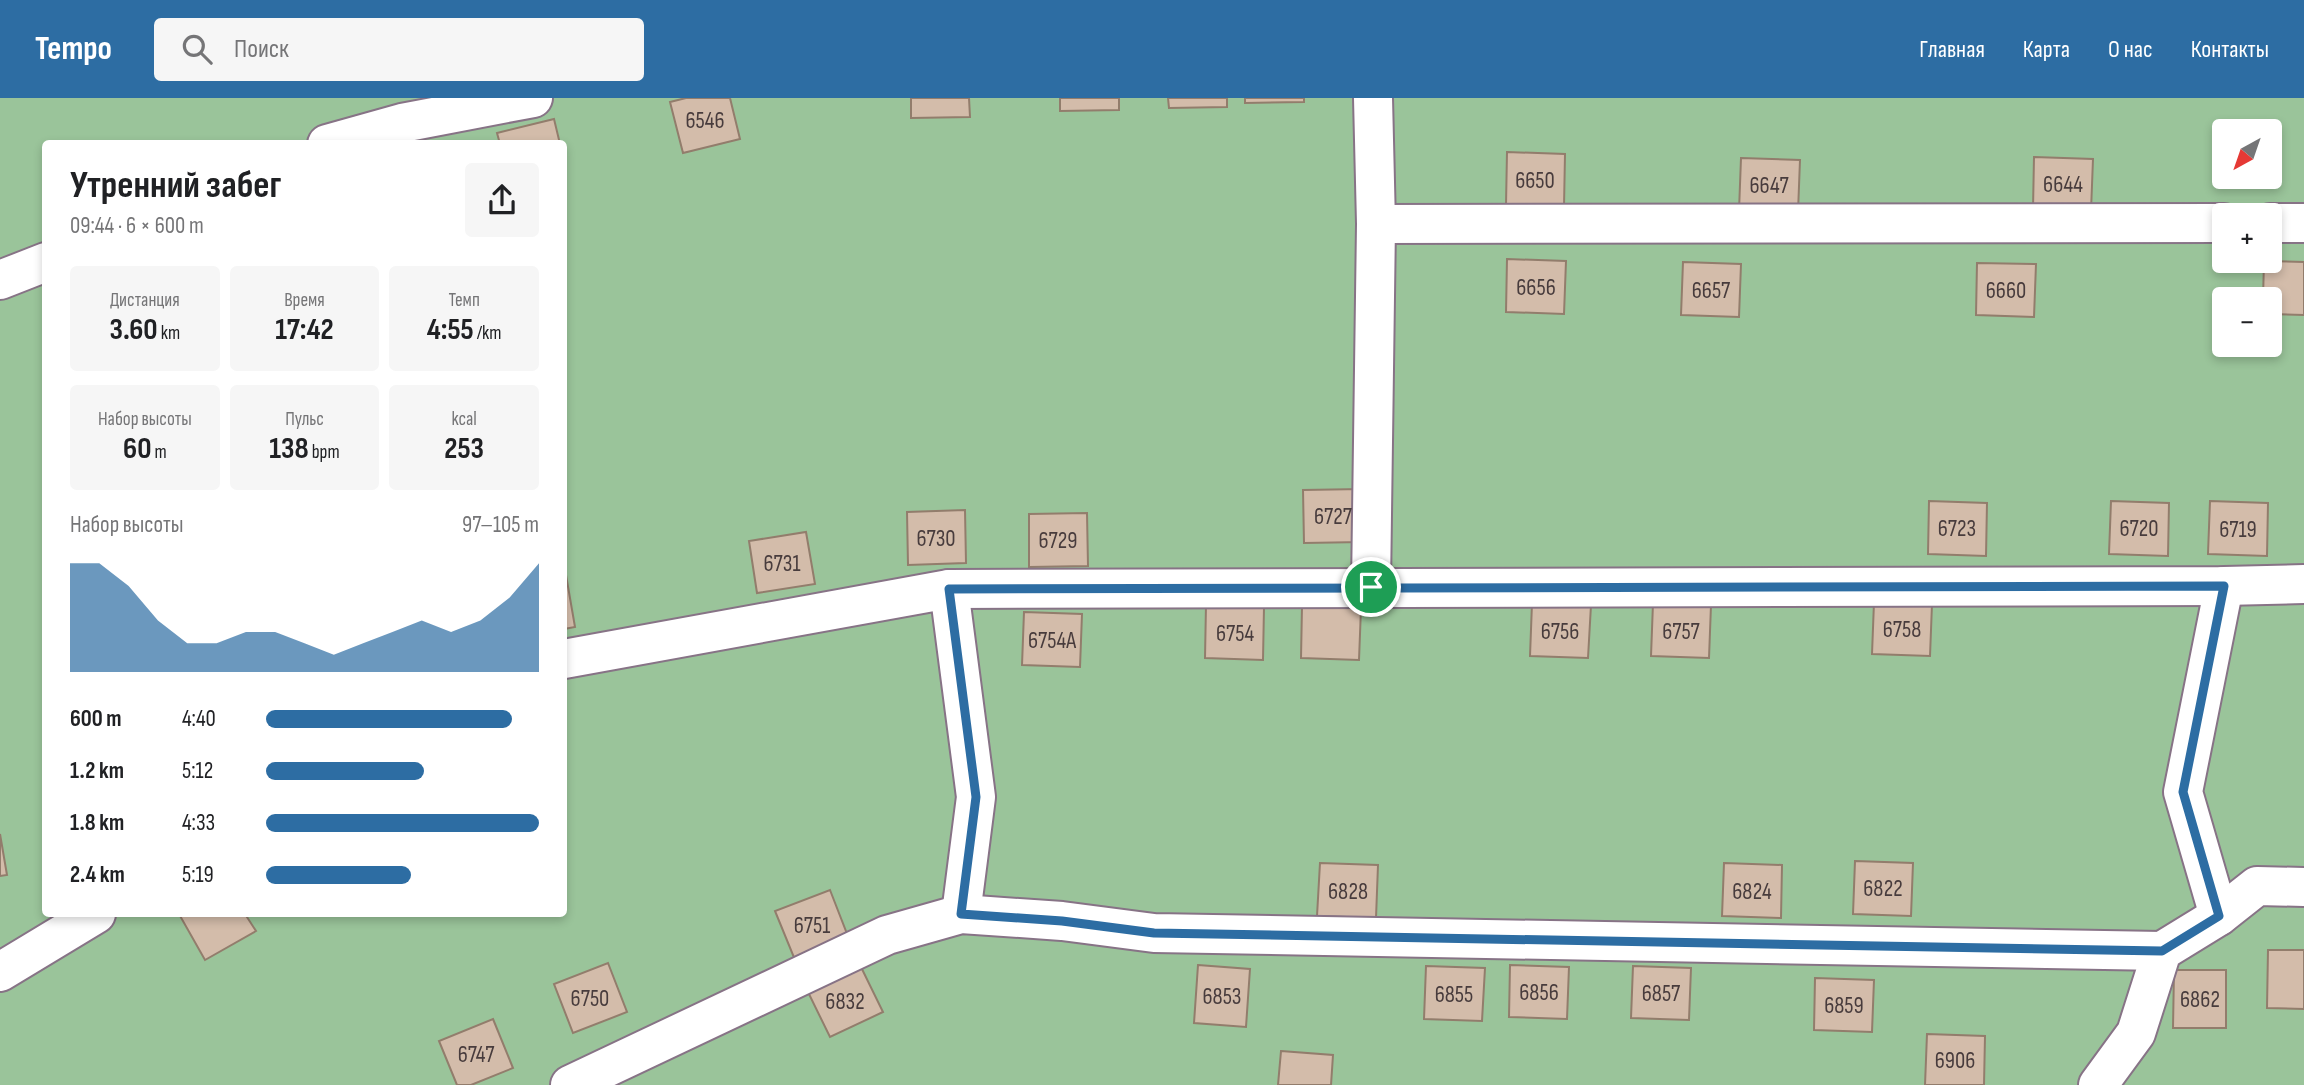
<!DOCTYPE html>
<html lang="ru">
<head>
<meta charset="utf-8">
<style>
  body { margin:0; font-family:"Sofia Sans Condensed",sans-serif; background:#f6f6f6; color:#202124; height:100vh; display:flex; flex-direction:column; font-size:26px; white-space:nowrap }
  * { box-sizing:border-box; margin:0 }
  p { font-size:23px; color:#757577 }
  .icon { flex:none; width:38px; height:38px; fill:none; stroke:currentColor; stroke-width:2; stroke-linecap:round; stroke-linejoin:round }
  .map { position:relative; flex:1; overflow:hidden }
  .panel { position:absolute; left:42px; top:42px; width:525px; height:777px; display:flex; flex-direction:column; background:#fff; border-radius:7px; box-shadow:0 4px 10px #0003 }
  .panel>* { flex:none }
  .needle { width:46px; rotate:220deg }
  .controls { position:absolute; left:2212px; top:21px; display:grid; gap:14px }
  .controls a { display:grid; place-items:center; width:70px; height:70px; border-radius:7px; background:#fff; box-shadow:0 4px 10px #0003; font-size:35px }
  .pin { position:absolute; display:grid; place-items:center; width:60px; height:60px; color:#fff; margin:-30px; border:4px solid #fff; border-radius:50%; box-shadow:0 2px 7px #0007 }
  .round { display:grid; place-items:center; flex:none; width:74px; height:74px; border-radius:7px; background:#f6f6f6 }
  .overview { display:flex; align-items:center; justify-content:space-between; height:119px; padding:0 28px }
  h1 { font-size:38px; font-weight:700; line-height:52px }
  .figures { display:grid; grid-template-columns:repeat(3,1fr); gap:10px; height:119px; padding:7px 28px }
  .figures div { display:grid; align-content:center; border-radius:7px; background:#f6f6f6; text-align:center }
  .figures b { font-size:30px; font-weight:700 }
  .figures small { font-size:19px; font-weight:400 }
  .figures p { font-size:19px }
  .chart { height:196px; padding:14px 28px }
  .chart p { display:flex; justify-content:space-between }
  .chart svg { width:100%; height:126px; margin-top:7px; fill:#2d6da3; opacity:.7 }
  ul { padding:0 28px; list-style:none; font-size:23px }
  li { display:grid; grid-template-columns:112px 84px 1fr; align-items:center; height:52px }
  li i { height:18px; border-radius:9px; background:#2d6da3 }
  header { display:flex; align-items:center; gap:42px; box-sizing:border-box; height:98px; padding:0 35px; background:#2d6da3; color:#fff }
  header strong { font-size:33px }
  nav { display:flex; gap:38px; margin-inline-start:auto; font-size:24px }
  .search { width:490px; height:63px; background:#f6f6f6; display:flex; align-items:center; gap:18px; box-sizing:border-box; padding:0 24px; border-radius:7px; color:#757577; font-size:26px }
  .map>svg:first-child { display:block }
</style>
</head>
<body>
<header>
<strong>Tempo</strong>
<div class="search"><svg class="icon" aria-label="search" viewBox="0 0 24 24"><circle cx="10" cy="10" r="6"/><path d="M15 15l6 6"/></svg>Поиск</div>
<nav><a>Главная</a><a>Карта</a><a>О нас</a><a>Контакты</a></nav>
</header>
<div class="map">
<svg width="2304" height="987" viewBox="0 0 2304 987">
  <rect width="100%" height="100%" fill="#f6e0f5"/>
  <!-- green -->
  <path fill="#9ac49a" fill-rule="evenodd" d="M0 0H2304V987H0ZM2224 33H2270V79H2224ZM46 46H564V816H46ZM2224 117H2270V163H2224ZM2224 201H2270V247H2224Z"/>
  <!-- building -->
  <g fill="#d3bcaa" stroke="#927d6c" stroke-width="2">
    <path d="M686 0H730L740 41 683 55 670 4Z"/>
    <path d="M911 0H969L970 19 911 20Z"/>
    <path d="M1060 0H1119V12L1060 13Z"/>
    <path d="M1168 0H1227V9L1169 10Z"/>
    <path d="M1245 0H1304V4L1245 5Z"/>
    <path d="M554 21 560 46H500L497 35Z"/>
    <path d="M1507 54 1565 56 1564 109 1506 107Z"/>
    <path d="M2034 59 2093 61 2091 113 2033 111Z"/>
    <path d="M1741 60 1800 62 1798 114 1739 113Z"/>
    <path d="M1507 161 1566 163 1564 216 1506 214Z"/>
    <path d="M2264 163 2304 164V217L2270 216V201H2263Z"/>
    <path d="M1683 164 1741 166 1739 219 1681 217Z"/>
    <path d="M1977 165 2036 166 2034 219 1976 217Z"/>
    <path d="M1362 391 1363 444 1304 445 1303 392Z"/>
    <path d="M1929 403 1987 405 1986 458 1928 456Z"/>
    <path d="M2111 403 2169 405 2168 458 2109 456Z"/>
    <path d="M2210 403 2268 405 2267 458 2208 456Z"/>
    <path d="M965 412 966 465 908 467 907 414Z"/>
    <path d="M1087 415 1088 468 1029 469V416Z"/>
    <path d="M806 434 815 486 757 495 749 443Z"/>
    <path d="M564 477H566L575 529 564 531Z"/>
    <path d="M1874 504 1932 506 1930 558 1872 556Z"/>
    <path d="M1532 505 1591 507 1588 560 1530 558Z"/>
    <path d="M1653 505 1711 507 1709 560 1651 558Z"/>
    <path d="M1206 507 1264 509 1263 562 1205 560Z"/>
    <path d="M1302 508 1361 510 1359 562 1301 560Z"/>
    <path d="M1024 514 1082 516 1080 569 1022 567Z"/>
    <path d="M0 736 7 777 0 778Z"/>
    <path d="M1855 763 1913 765 1911 818 1853 816Z"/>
    <path d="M1320 765 1378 767 1376 820 1317 818Z"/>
    <path d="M1724 765 1782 767 1781 820 1722 818Z"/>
    <path d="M830 792 849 841 795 862 775 813Z"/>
    <path d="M179 816H245L256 833 205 862Z"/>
    <path d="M2268 852H2304V911L2267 910Z"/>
    <path d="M608 865 627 914 573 935 554 886Z"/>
    <path d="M860 867 883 914 830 939 807 892Z"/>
    <path d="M1198 867 1250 871 1246 929 1194 925Z"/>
    <path d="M1510 867 1569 869 1567 921 1509 919Z"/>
    <path d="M1426 868 1485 870 1482 923 1424 921Z"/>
    <path d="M1633 868 1691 870 1689 922 1631 920Z"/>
    <path d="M2174 872H2226V930H2173Z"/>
    <path d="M1815 880 1874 882 1872 934 1814 932Z"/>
    <path d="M493 921 513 970 471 987H457L439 943Z"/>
    <path d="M1927 936 1985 938 1984 987H1925Z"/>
    <path d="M1281 953 1333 957 1331 987H1278Z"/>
  </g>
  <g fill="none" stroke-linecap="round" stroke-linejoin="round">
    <!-- minor casing -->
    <g stroke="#877386" stroke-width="42">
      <g id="minor">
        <path d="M327 46 402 25 533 0"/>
        <path d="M2270 125H2304"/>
        <path d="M1376 126 2224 125"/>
        <path d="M0 182 46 164"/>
        <path d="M1371 489 1376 126 1373 0"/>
        <path d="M949 491 976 699 961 816"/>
        <path d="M564 561 949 491 2224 488 2304 486"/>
        <path d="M2219 818 2183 694 2224 488"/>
        <path d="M0 874 96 816"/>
        <path d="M570 987 887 837 961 816 1062 823 1154 835 2162 853"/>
        <path d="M2098 987 2136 935 2162 853 2219 818 2257 788 2304 789"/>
      </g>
    </g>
    <!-- minor -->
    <use href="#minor" stroke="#fff" stroke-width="38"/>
  </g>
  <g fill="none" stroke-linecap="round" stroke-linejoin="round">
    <!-- route casing -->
    <g stroke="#fff" stroke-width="14">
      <path id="route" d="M2224 488 2183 694 2219 818 2162 853 1154 835 1062 823 961 816 976 699 949 491Z"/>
    </g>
    <!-- route -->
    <use href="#route" stroke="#2d6da3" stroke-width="9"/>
  </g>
  <g text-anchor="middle" stroke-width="6" stroke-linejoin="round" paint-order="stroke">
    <!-- number labels -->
    <g font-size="23" fill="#483c3d">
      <text x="705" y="30">6546</text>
      <text x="1535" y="90">6650</text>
      <text x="2063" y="94">6644</text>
      <text x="1769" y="95">6647</text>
      <text x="1536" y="197">6656</text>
      <text x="1711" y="200">6657</text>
      <text x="2006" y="200">6660</text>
      <text x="1333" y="426">6727</text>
      <text x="1957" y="438">6723</text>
      <text x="2139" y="438">6720</text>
      <text x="2238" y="439">6719</text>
      <text x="936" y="448">6730</text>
      <text x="1058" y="450">6729</text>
      <text x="782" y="473">6731</text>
      <text x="1902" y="539">6758</text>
      <text x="1560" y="541">6756</text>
      <text x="1681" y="541">6757</text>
      <text x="1235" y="543">6754</text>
      <text x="1052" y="550">6754А</text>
      <text x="1883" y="798">6822</text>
      <text x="1348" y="801">6828</text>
      <text x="1752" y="801">6824</text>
      <text x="812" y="835">6751</text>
      <text x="1539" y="902">6856</text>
      <text x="1661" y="903">6857</text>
      <text x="1454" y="904">6855</text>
      <text x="1222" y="906">6853</text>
      <text x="590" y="908">6750</text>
      <text x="2200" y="909">6862</text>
      <text x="845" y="911">6832</text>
      <text x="1844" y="915">6859</text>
      <text x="476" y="964">6747</text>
      <text x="1955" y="970">6906</text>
    </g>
  </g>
</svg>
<div class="controls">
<a><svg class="needle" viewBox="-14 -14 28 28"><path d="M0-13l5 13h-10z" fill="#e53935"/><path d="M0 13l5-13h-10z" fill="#757577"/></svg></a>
<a>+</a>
<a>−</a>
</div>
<div class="pin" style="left:1371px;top:489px;background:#1e9e55"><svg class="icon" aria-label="arrive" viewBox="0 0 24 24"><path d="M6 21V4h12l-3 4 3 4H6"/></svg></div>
<section class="panel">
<div class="overview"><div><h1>Утренний забег</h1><p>09:44 · 6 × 600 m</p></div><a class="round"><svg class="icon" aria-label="share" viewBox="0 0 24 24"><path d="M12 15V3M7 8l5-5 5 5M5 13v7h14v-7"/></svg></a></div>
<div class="figures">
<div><p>Дистанция</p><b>3.60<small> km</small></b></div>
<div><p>Время</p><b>17:42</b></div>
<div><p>Темп</p><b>4:55<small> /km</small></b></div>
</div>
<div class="figures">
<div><p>Набор высоты</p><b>60<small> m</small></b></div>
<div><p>Пульс</p><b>138<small> bpm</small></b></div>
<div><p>kcal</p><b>253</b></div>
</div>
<div class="chart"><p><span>Набор высоты</span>97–105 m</p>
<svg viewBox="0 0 160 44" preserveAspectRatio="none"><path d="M0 44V6L10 6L20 14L30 26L40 34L50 34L60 30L70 30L80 34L90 38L100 34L110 30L120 26L130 30L140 26L150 18L160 6V44z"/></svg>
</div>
<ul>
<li><b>600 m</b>4:40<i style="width:90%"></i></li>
<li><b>1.2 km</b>5:12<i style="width:58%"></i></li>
<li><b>1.8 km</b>4:33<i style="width:100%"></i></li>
<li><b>2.4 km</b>5:19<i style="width:53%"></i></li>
</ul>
</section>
</div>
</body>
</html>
